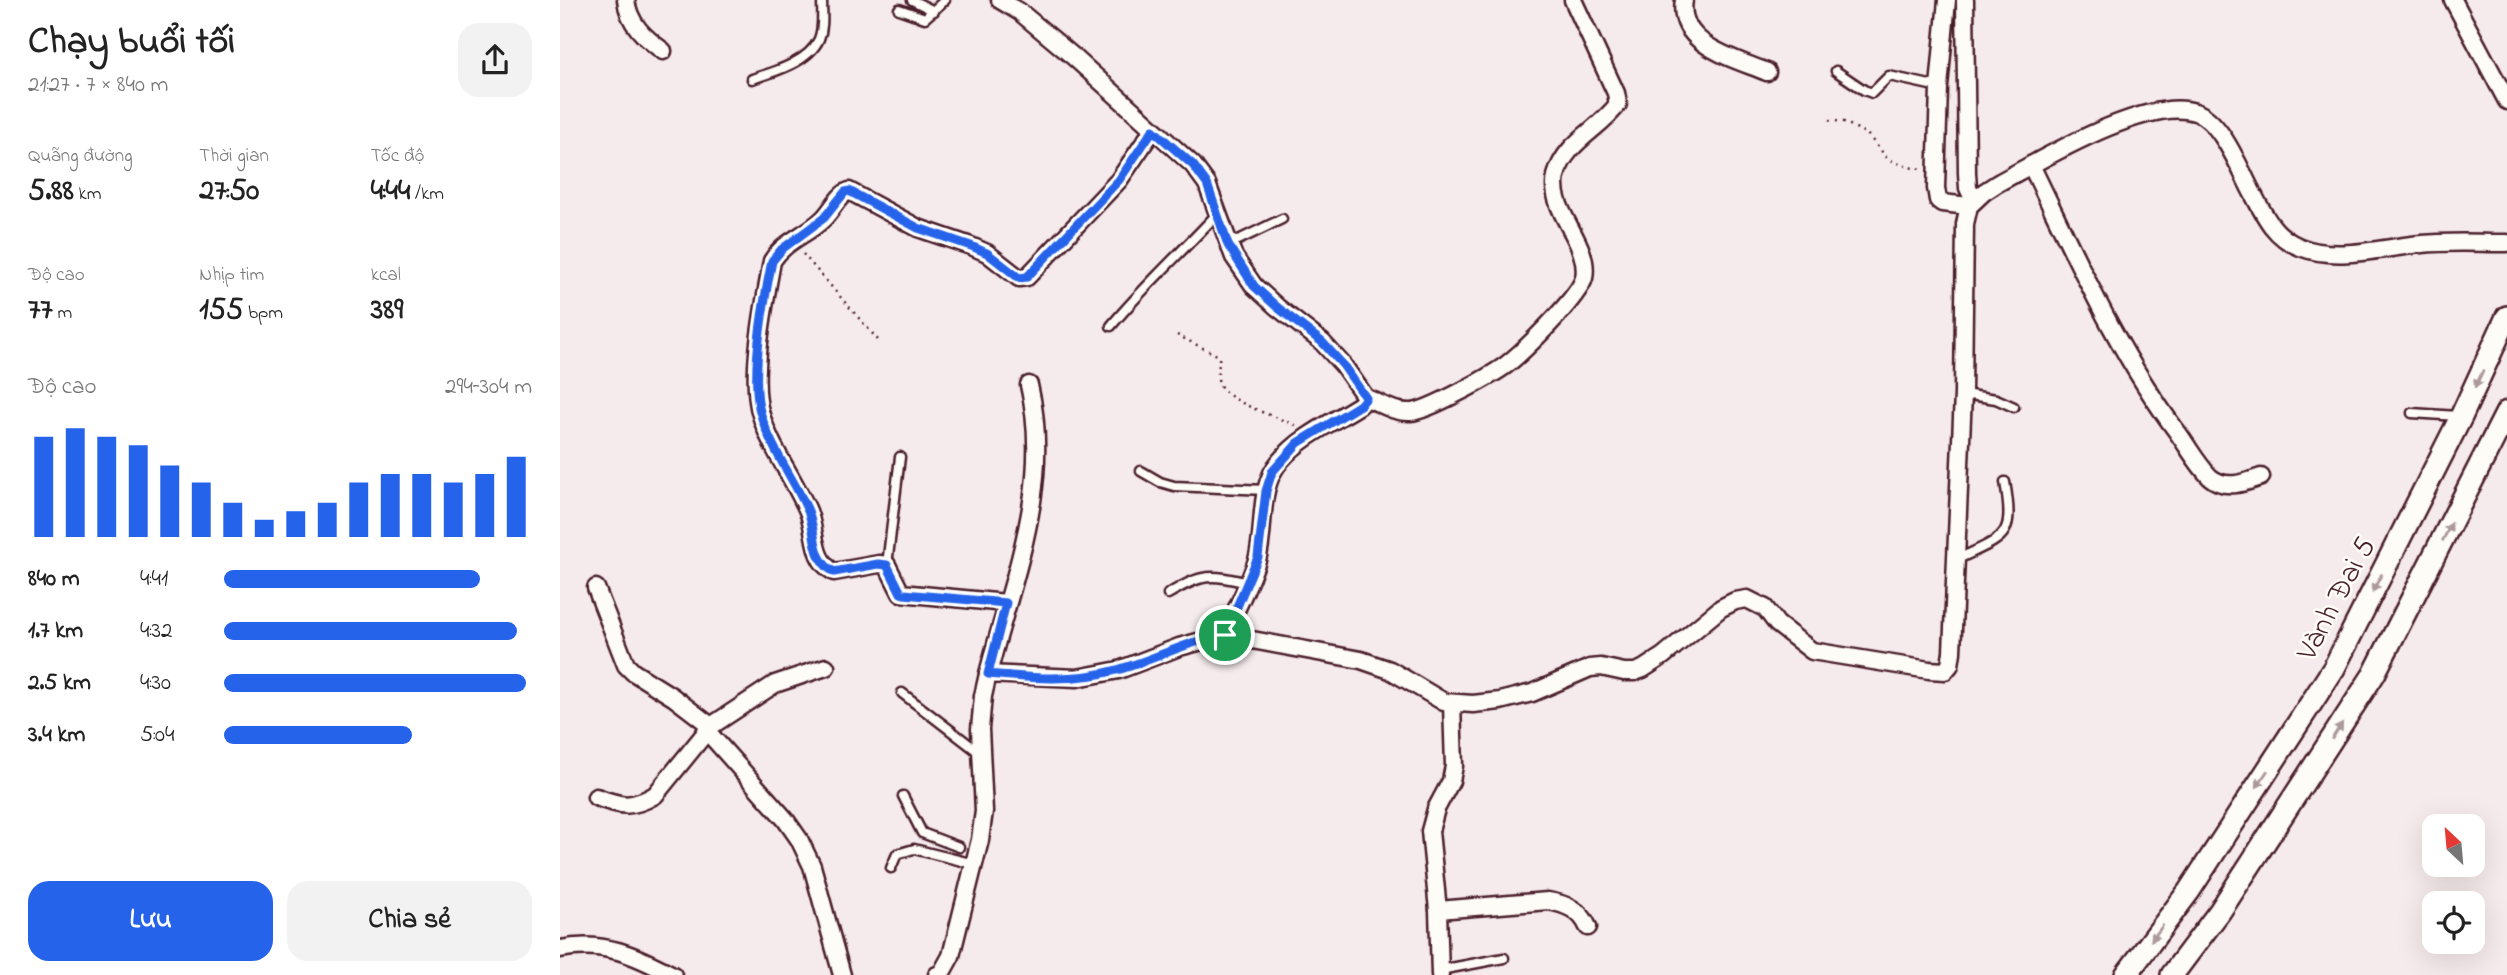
<!DOCTYPE html>
<html lang="vi">
<head>
<meta charset="utf-8">
<style>
  body { margin:0; font-family:"Indie Flower",sans-serif; background:#f2f2f2; color:#222; height:100vh; display:flex; flex-direction:column; font-size:26px; white-space:nowrap }
  * { box-sizing:border-box; margin:0 }
  p { font-size:23px; color:#767676 }
  .icon { flex:none; width:38px; height:38px; fill:none; stroke:currentColor; stroke-width:2; stroke-linecap:round; stroke-linejoin:round }
  .map { position:relative; flex:1; overflow:hidden }
  .sheet { display:flex; flex-direction:column; background:#fff; width:560px }
  .sheet>* { flex:none }
  .needle { width:46px; rotate:334deg }
  .buttons { position:absolute; left:1862px; top:814px; display:grid; gap:14px }
  .buttons a { display:grid; place-items:center; width:63px; height:63px; border-radius:14px; background:#fff; box-shadow:0 7px 28px #0002; font-size:35px }
  .pin { position:absolute; display:grid; place-items:center; width:60px; height:60px; color:#fff; margin:-30px; border:4px solid #fff; border-radius:50%; box-shadow:0 2px 7px #0007 }
  .round { display:grid; place-items:center; flex:none; width:74px; height:74px; border-radius:21px; background:#f2f2f2 }
  .headline { display:flex; align-items:center; justify-content:space-between; height:119px; padding:0 28px }
  h1 { font-size:38px; font-weight:800; line-height:52px }
  .stats { display:grid; grid-template-columns:repeat(3,1fr); gap:10px; height:119px; padding:7px 28px }
  .stats div { display:grid; align-content:center }
  .stats b { font-size:30px; font-weight:800 }
  .stats small { font-size:19px; font-weight:400 }
  .stats p { font-size:19px }
  .chart { height:196px; padding:14px 28px }
  .chart p { display:flex; justify-content:space-between }
  .chart svg { width:100%; height:126px; margin-top:7px; stroke:#2563eb; stroke-width:6 }
  .button { display:flex; gap:14px; margin-top:auto; padding:14px 28px }
  .button a { flex:1; height:80px; border-radius:21px; background:#2563eb; color:#fff; font-size:28px; font-weight:800; line-height:80px; text-align:center }
  .button a+a { background:#f2f2f2; color:#222 }
  ul { padding:0 28px; list-style:none; font-size:23px }
  li { display:grid; grid-template-columns:112px 84px 1fr; align-items:center; height:52px }
  li i { height:18px; border-radius:9px; background:#2563eb }
  main { display:flex; flex:1; min-height:0 }
  .map>svg:first-child { display:block }
</style>
</head>
<body>
<main>
<section class="sheet">
<div class="headline"><div><h1>Chạy buổi tối</h1><p>21:27 · 7 × 840 m</p></div><a class="round"><svg class="icon" aria-label="share" viewBox="0 0 24 24"><path d="M12 15V3M7 8l5-5 5 5M5 13v7h14v-7"/></svg></a></div>
<div class="stats">
<div><p>Quãng đường</p><b>5.88<small> km</small></b></div>
<div><p>Thời gian</p><b>27:50</b></div>
<div><p>Tốc độ</p><b>4:44<small> /km</small></b></div>
</div>
<div class="stats">
<div><p>Độ cao</p><b>77<small> m</small></b></div>
<div><p>Nhịp tim</p><b>155<small> bpm</small></b></div>
<div><p>kcal</p><b>389</b></div>
</div>
<div class="chart"><p><span>Độ cao</span>294–304 m</p>
<svg viewBox="0 0 160 44" preserveAspectRatio="none"><path d="M5 44V9M15 44V6M25 44V9M35 44V12M45 44V19M55 44V25M65 44V32M75 44V38M85 44V35M95 44V32M105 44V25M115 44V22M125 44V22M135 44V25M145 44V22M155 44V16"/></svg>
</div>
<ul>
<li><b>840 m</b>4:41<i style="width:83%"></i></li>
<li><b>1.7 km</b>4:32<i style="width:95%"></i></li>
<li><b>2.5 km</b>4:30<i style="width:98%"></i></li>
<li><b>3.4 km</b>5:04<i style="width:61%"></i></li>
</ul>
<div class="button"><a>Lưu</a><a>Chia sẻ</a></div>
</section>
<div class="map">
<svg width="1947" height="975" viewBox="0 0 1947 975">
  <rect width="100%" height="100%" fill="#f6ebec"/>
  <filter id="ink" filterUnits="userSpaceOnUse"><feTurbulence type="fractalNoise" baseFrequency=".0143" numOctaves="2"/><feDisplacementMap in="SourceGraphic" scale="14" xChannelSelector="R" yChannelSelector="G"/><feConvolveMatrix kernelMatrix="1 2 1 2 8 2 1 2 1" color-interpolation-filters="sRGB"/></filter>
  <g filter="url(#ink)">
    <g fill="none" stroke-linecap="round" stroke-linejoin="round">
      <!-- service casing -->
      <g stroke="#4a1f2b" stroke-width="13">
        <g id="service">
          <path d="M352 0 374 11"/>
          <path d="M339 9 365 18 385 0"/>
          <path d="M1276 71 1304 90 1312 93 1329 76 1379 87"/>
          <path d="M192 79C214 72 249 62 259 39 264 27 262 13 262 0"/>
          <path d="M668 245 722 219"/>
          <path d="M551 326C584 286 622 252 657 214"/>
          <path d="M1403 394 1436 399 1454 407"/>
          <path d="M1852 413 1898 416"/>
          <path d="M581 471 600 482 614 486 706 490"/>
          <path d="M1396 560C1445 536 1455 540 1445 482"/>
          <path d="M327 565 340 457"/>
          <path d="M608 594C644 573 649 574 689 583"/>
          <path d="M342 693 420 753"/>
          <path d="M343 796 362 833 399 847"/>
          <path d="M331 868 337 854 354 849 414 864"/>
          <path d="M880 970 944 958"/>
        </g>
      </g>
      <!-- minor casing -->
      <g stroke="#4a1f2b" stroke-width="21">
        <g id="minor">
          <path d="M66 0C69 24 84 37 103 51"/>
          <path d="M440 0 460 12 515 58 633 165 647 184 674 257 694 286 717 307 762 342 783 365 806 398"/>
          <path d="M1124 0C1116 45 1176 59 1207 72"/>
          <path d="M1387 0 1379 87 1376 188 1378 200 1382 203 1409 206"/>
          <path d="M1405 0 1407 173 1408 188 1414 201"/>
          <path d="M1893 0 1947 101"/>
          <path d="M1471 165C1516 257 1557 352 1618 433 1628 447 1638 465 1650 477 1665 490 1684 483 1701 477"/>
          <path d="M36 588 66 665 73 672 113 697 151 726"/>
          <path d="M446 603 341 593 327 565 319 564 274 572C251 559 257 533 248 511 234 479 211 449 201 415 189 378 205 301 212 261 224 241 247 235 263 219 272 211 278 195 289 191L358 228 411 246 427 253 459 278 467 277 559 180 593 130"/>
          <path d="M665 635C675 610 689 586 697 560 706 528 697 488 720 461 741 436 773 422 800 405L806 398C821 403 834 413 851 412 868 411 931 376 946 365 963 352 1019 297 1024 278 1031 242 988 212 996 176 1005 142 1039 130 1058 104L1056 93 1013 0"/>
          <path d="M428 674C452 579 493 485 469 385"/>
          <path d="M146 730 225 819 239 839 252 866 282 975"/>
          <path d="M36 797C61 806 71 809 95 795L151 726 215 684 266 667"/>
          <path d="M878 910 988 901C1006 904 1021 910 1028 927"/>
          <path d="M0 949C43 940 75 955 113 975"/>
          <path d="M377 975 381 974 391 956 420 840 424 811 420 729 423 696 428 674 517 678 559 670 619 647 665 635 801 660 830 670 884 702 913 704 940 701 972 693 1030 668 1041 667 1064 672H1075L1083 669 1103 656 1161 608 1175 601 1187 599 1205 608 1217 624 1252 651 1369 670 1385 671 1390 665 1392 652 1403 394 1405 224 1409 206 1424 192 1438 183C1481 160 1587 96 1635 112 1660 119 1679 167 1690 188 1703 213 1713 237 1740 247 1778 262 1823 247 1862 244 1890 241 1919 243 1947 243"/>
          <path d="M880 975 878 910 870 831 876 809 891 781 894 766 892 704"/>
        </g>
      </g>
      <!-- secondary casing -->
      <g stroke="#4a1f2b" stroke-width="26">
        <g id="secondary">
          <path d="M1566 975 1629 891 1774 668 1901 417 1947 317"/>
          <path d="M1612 975 1660 911 1814 674 1947 412"/>
        </g>
      </g>
      <!-- path -->
      <g stroke="#4a1f2b" stroke-width="2.5" stroke-dasharray="2 5" stroke-linecap="butt">
        <path d="M1269 120 1284 122 1307 134 1328 159 1348 167 1361 169"/>
        <path d="M243 254 318 340"/>
        <path d="M617 335 659 356C660 365 656 374 659 383 666 402 719 418 738 426"/>
      </g>
      <!-- service -->
      <use href="#service" stroke="#fdfcf7" stroke-width="8"/>
      <!-- minor -->
      <use href="#minor" stroke="#fdfcf7" stroke-width="16"/>
      <!-- secondary -->
      <use href="#secondary" stroke="#fdfcf7" stroke-width="21"/>
    </g>
    <!-- one-way arrows -->
    <defs><path id="oneway-solid" d="M-6-.8H1V-3.2L6.5 0L1 3.2V.8H-6Z" transform="scale(1.75)"/></defs>
    <g fill="#ac999b">
      <use href="#oneway-solid" transform="translate(1919 379) rotate(115)"/>
      <use href="#oneway-solid" transform="translate(1887 532) rotate(-63)"/>
      <use href="#oneway-solid" transform="translate(1817 583) rotate(117)"/>
      <use href="#oneway-solid" transform="translate(1777 731) rotate(-57)"/>
      <use href="#oneway-solid" transform="translate(1702 779) rotate(123)"/>
      <use href="#oneway-solid" transform="translate(1597 933) rotate(127)"/>
    </g>
  </g>
  <g fill="none" stroke-linecap="round" stroke-linejoin="round" filter="url(#ink)">
    <!-- route casing -->
    <g stroke="#fff" stroke-width="14">
      <path id="route" d="M593 130 633 165 647 184 668 245 694 286 717 307 762 342 783 365 806 398 800 405 738 443 712 472 706 491 698 557 665 635C627 641 594 660 557 670 514 682 471 678 428 674L446 603 344 594 341 593 327 565 318 564 274 572C251 559 257 533 248 511 234 479 211 449 201 415 189 378 204 300 212 261L222 249 264 218 285 192 289 191 358 228 411 246 427 253 459 278 467 277 559 180Z"/>
    </g>
    <!-- route -->
    <use href="#route" stroke="#2563eb" stroke-width="9"/>
  </g>
  <g text-anchor="middle" stroke-width="5" stroke-linejoin="round" paint-order="stroke">
    <!-- street labels -->
    <g font-size="30" fill="#4a1f2b" stroke="#fdfcf7">
      <text transform="translate(1775 598) rotate(-62)" y="10">Vành Đai 5</text>
    </g>
  </g>
</svg>
<div class="buttons">
<a><svg class="needle" viewBox="-14 -14 28 28"><path d="M0-13l5 13h-10z" fill="#e53935"/><path d="M0 13l5-13h-10z" fill="#767676"/></svg></a>
<a><svg class="icon" aria-label="locate" viewBox="0 0 24 24"><circle cx="12" cy="12" r="6"/><path d="M12 2v4M12 18v4M2 12h4M18 12h4"/></svg></a>
</div>
<div class="pin" style="left:665px;top:635px;background:#1e9e55"><svg class="icon" aria-label="arrive" viewBox="0 0 24 24"><path d="M6 21V4h12l-3 4 3 4H6"/></svg></div>
</div>
</main>
</body>
</html>
